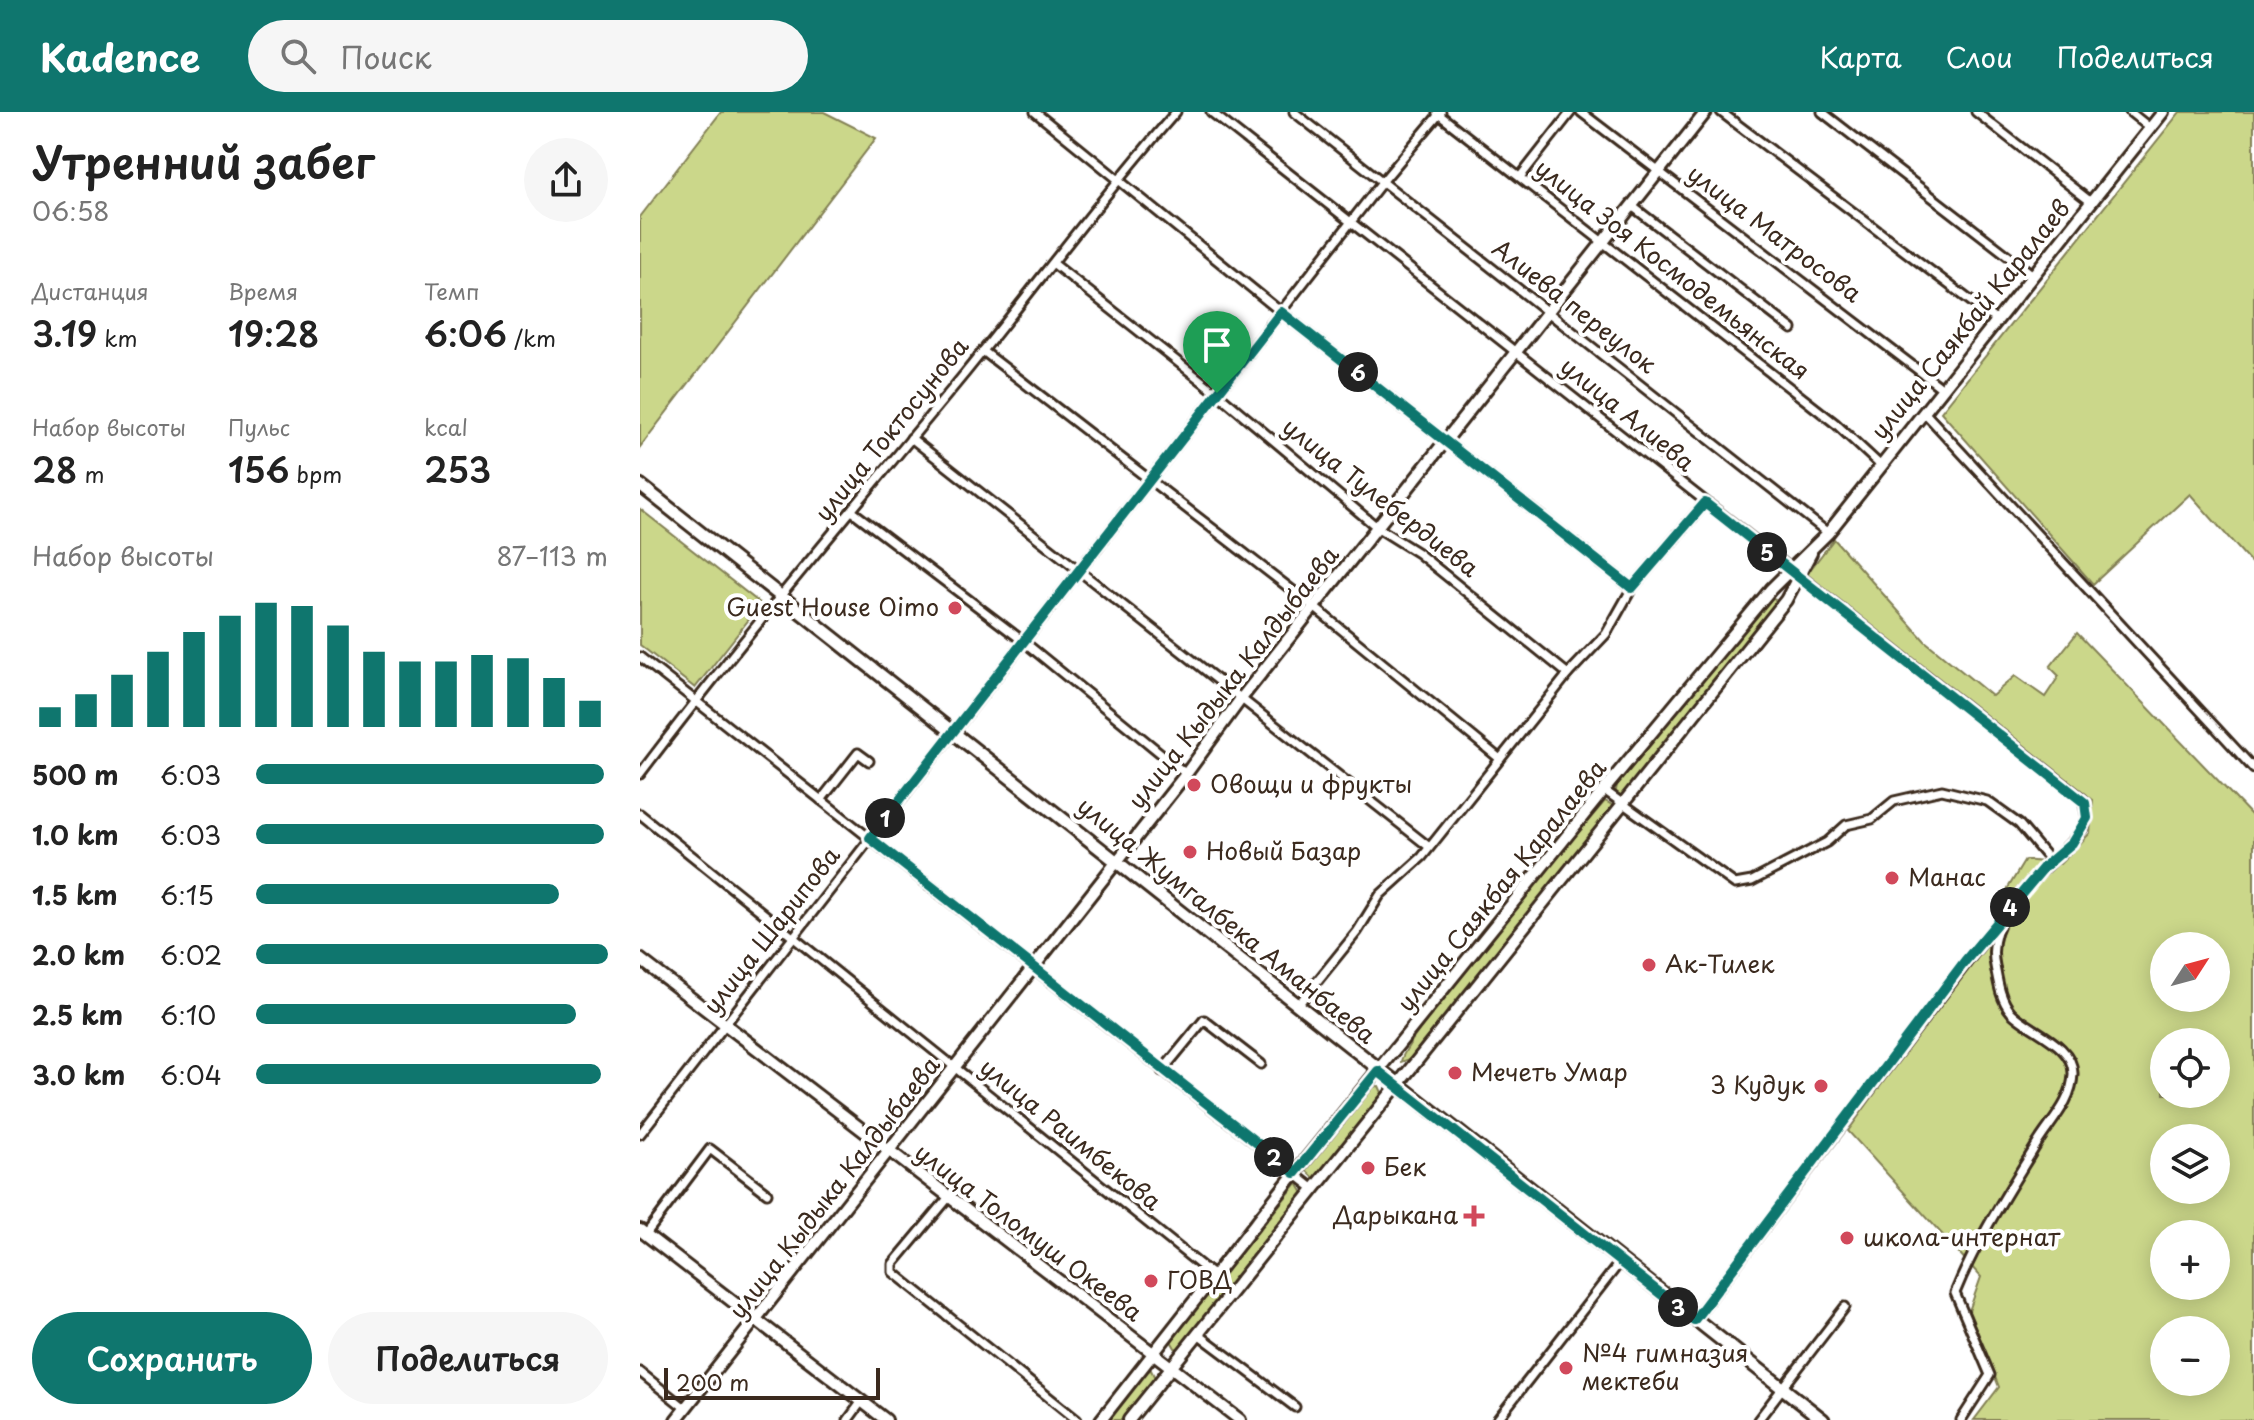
<!DOCTYPE html>
<html lang="ru">
<head>
<meta charset="utf-8">
<style>
  body { margin:0; font-family:"Playpen Sans",sans-serif; background:#f6f6f6; color:#222; height:100vh; display:flex; flex-direction:column; font-size:30px; white-space:nowrap }
  * { box-sizing:border-box; margin:0 }
  p { font-size:26px; color:#767676 }
  .icon { flex:none; width:44px; height:44px; fill:none; stroke:currentColor; stroke-width:2; stroke-linecap:round; stroke-linejoin:round }
  .map { position:relative; flex:1; overflow:hidden }
  .panel { display:flex; flex-direction:column; background:#fff; width:640px }
  .panel>* { flex:none }
  .needle { width:52px; rotate:54deg }
  .buttons { position:absolute; left:1510px; top:820px; display:grid; gap:16px }
  .buttons a { display:grid; place-items:center; width:80px; height:80px; border-radius:50%; background:#fff; box-shadow:0 4px 20px #0003; font-size:40px }
  .scale { position:absolute; left:24px; bottom:20px; width:216px; box-sizing:border-box; padding-left:8px; border:4px solid #3b2a1e; border-top:0; font-size:22px; line-height:28px; white-space:nowrap; color:#3b2a1e; -webkit-text-stroke:6px #fff; paint-order:stroke }
  .pin { position:absolute; display:grid; place-items:center; width:68px; height:68px; color:#fff; margin:-82px -34px; border-radius:50% 50% 50% 0; rotate:-45deg; box-shadow:0 0 8px #0007 }
  .pin .icon { rotate:45deg }
  .km { position:absolute; width:40px; height:40px; margin:-20px; border-radius:50%; background:#222; color:#fff; font-size:22px; line-height:40px; text-align:center }
  .round { display:grid; place-items:center; flex:none; width:84px; height:84px; border-radius:42px; background:#f6f6f6 }
  .overview { display:flex; align-items:center; justify-content:space-between; height:136px; padding:0 32px }
  h1 { font-size:44px; font-weight:600; line-height:60px }
  .metrics { display:grid; grid-template-columns:repeat(3,1fr); gap:12px; height:136px; padding:8px 32px }
  .metrics div { display:grid; align-content:center }
  .metrics b { font-size:34px; font-weight:600 }
  .metrics small { font-size:22px; font-weight:400 }
  .metrics p { font-size:22px }
  .chart { height:224px; padding:16px 32px }
  .chart p { display:flex; justify-content:space-between }
  .chart svg { width:100%; height:144px; margin-top:8px; stroke:#0f766e; stroke-width:6 }
  .button { display:flex; gap:16px; margin-top:auto; padding:16px 32px }
  .button a { flex:1; height:92px; border-radius:48px; background:#0f766e; color:#fff; font-size:32px; font-weight:600; line-height:92px; text-align:center }
  .button a+a { background:#f6f6f6; color:#222 }
  ul { padding:0 32px; list-style:none; font-size:26px }
  li { display:grid; grid-template-columns:128px 96px 1fr; align-items:center; height:60px }
  li i { height:20px; border-radius:10px; background:#0f766e }
  header { display:flex; align-items:center; gap:48px; box-sizing:border-box; height:112px; padding:0 40px; background:#0f766e; color:#fff }
  header strong { font-size:38px }
  nav { display:flex; gap:44px; margin-inline-start:auto; font-size:28px }
  .search { width:560px; height:72px; background:#f6f6f6; display:flex; align-items:center; gap:20px; box-sizing:border-box; padding:0 28px; border-radius:44px; color:#767676; font-size:30px }
  main { display:flex; flex:1; min-height:0 }
  .map>svg:first-child { display:block }
</style>
</head>
<body>
<header>
<strong>Kadence</strong>
<div class="search"><svg class="icon" aria-label="search" viewBox="0 0 24 24"><circle cx="10" cy="10" r="6"/><path d="M15 15l6 6"/></svg>Поиск</div>
<nav><a>Карта</a><a>Слои</a><a>Поделиться</a></nav>
</header>
<main>
<section class="panel">
<div class="overview"><div><h1>Утренний забег</h1><p>06:58</p></div><a class="round"><svg class="icon" aria-label="share" viewBox="0 0 24 24"><path d="M12 15V3M7 8l5-5 5 5M5 13v7h14v-7"/></svg></a></div>
<div class="metrics">
<div><p>Дистанция</p><b>3.19<small> km</small></b></div>
<div><p>Время</p><b>19:28</b></div>
<div><p>Темп</p><b>6:06<small> /km</small></b></div>
</div>
<div class="metrics">
<div><p>Набор высоты</p><b>28<small> m</small></b></div>
<div><p>Пульс</p><b>156<small> bpm</small></b></div>
<div><p>kcal</p><b>253</b></div>
</div>
<div class="chart"><p><span>Набор высоты</span>87–113 m</p>
<svg viewBox="0 0 160 44" preserveAspectRatio="none"><path d="M5 44V38M15 44V34M25 44V28M35 44V21M45 44V15M55 44V10M65 44V6M75 44V7M85 44V13M95 44V21M105 44V24M115 44V24M125 44V22M135 44V23M145 44V29M155 44V36"/></svg>
</div>
<ul>
<li><b>500 m</b>6:03<i style="width:99%"></i></li>
<li><b>1.0 km</b>6:03<i style="width:99%"></i></li>
<li><b>1.5 km</b>6:15<i style="width:86%"></i></li>
<li><b>2.0 km</b>6:02<i style="width:100%"></i></li>
<li><b>2.5 km</b>6:10<i style="width:91%"></i></li>
<li><b>3.0 km</b>6:04<i style="width:98%"></i></li>
</ul>
<div class="button"><a>Сохранить</a><a>Поделиться</a></div>
</section>
<div class="map">
<svg width="1614" height="1308" viewBox="0 0 1614 1308">
  <rect width="100%" height="100%" fill="#fff"/>
  <filter id="ink" filterUnits="userSpaceOnUse"><feTurbulence type="fractalNoise" baseFrequency=".0125" numOctaves="2"/><feDisplacementMap in="SourceGraphic" scale="16" xChannelSelector="R" yChannelSelector="G"/><feConvolveMatrix kernelMatrix="1 2 1 2 8 2 1 2 1" color-interpolation-filters="sRGB"/></filter>
  <g filter="url(#ink)">
    <!-- green -->
    <g fill="#cbd78a" stroke="#838054" stroke-width="2" fill-rule="evenodd">
      <path d="M81 0H184L236 26 0 335V105Z"/>
      <path d="M1540 0H1614V454L1550 382 1453 472 1301 300Z"/>
      <path d="M0 397 121 492 55 576 0 533Z"/>
      <path d="M1194 427 1285 529 1352 584 1375 564 1405 585 1419 564 1410 555 1437 521 1614 706V1308H1334L1359 1275 1329 1199 1341 1165 1208 1019 1351 819 1368 776 1385 748 1420 752 1450 721 1453 688 1163 467ZM1524 834H1576V886H1524ZM1524 930H1576V982H1524ZM1524 1026H1576V1078H1524ZM1524 1122H1576V1174H1524ZM1524 1218H1576V1270H1524Z"/>
      <path d="M1132 485 1137 490 1129 502 982 683H975L977 673Z"/>
      <path d="M965 689 972 693 970 698 770 947 761 950C760 930 939 720 965 689Z"/>
      <path d="M739 974 744 985 674 1066 666 1058 668 1053 731 975Z"/>
      <path d="M657 1071 664 1083 539 1237 535 1236 531 1229 539 1218Z"/>
      <path d="M511 1258 515 1266 481 1308H467L507 1259Z"/>
    </g>
    <g fill="none" stroke-linecap="round" stroke-linejoin="round">
      <!-- street casing -->
      <g stroke="#3b2a1e" stroke-width="13">
        <g id="street">
          <path d="M395 0 641 200 992 476"/>
          <path d="M571 0 1443 687 1447 706 1443 716C1414 757 1342 795 1355 854 1358 870 1360 887 1371 900 1389 919 1434 932 1433 962 1432 990 1411 1009 1397 1032 1368 1080 1336 1129 1315 1181L1350 1263 1321 1308"/>
          <path d="M654 0 1188 421"/>
          <path d="M941 0 1303 277"/>
          <path d="M1081 0 1357 209"/>
          <path d="M1182 0 1393 163"/>
          <path d="M1336 0 1451 90"/>
          <path d="M1490 0 1510 16"/>
          <path d="M797 1 1196 312 1240 353"/>
          <path d="M880 65 931 0"/>
          <path d="M992 94 1152 217"/>
          <path d="M414 152 577 281 738 416 778 441 928 562"/>
          <path d="M343 239 674 495 860 647"/>
          <path d="M1284 300 1614 657"/>
          <path d="M271 326 788 734"/>
          <path d="M212 399 383 529 546 662"/>
          <path d="M0 545 674 1077"/>
          <path d="M0 662C104 524 216 394 326 260 396 174 462 84 536 0"/>
          <path d="M964 678 1095 772 1112 769 1187 730 1206 713 1232 707 1254 689 1302 678 1347 689 1379 712 1410 749"/>
          <path d="M181 688 218 641 229 649"/>
          <path d="M0 702 574 1164"/>
          <path d="M658 893 717 820 740 783 782 745 928 562 966 522 992 476 1065 391"/>
          <path d="M522 959 564 908 621 952"/>
          <path d="M0 1022 742 70 801 0"/>
          <path d="M309 1085 253 1152V1160L437 1308"/>
          <path d="M6 1122 70 1037 127 1081"/>
          <path d="M1054 1208 1361 806"/>
          <path d="M558 1222 655 1295"/>
          <path d="M0 1260 45 1296"/>
          <path d="M208 1308 222 1289"/>
          <path d="M857 1308 980 1150"/>
          <path d="M1118 1308 1205 1195"/>
        </g>
      </g>
      <!-- secondary casing -->
      <g stroke="#3b2a1e" stroke-width="16">
        <g id="secondary">
          <path d="M0 847 600 1308"/>
          <path d="M0 1118 246 1308"/>
          <path d="M36 1308 546 662 600 588 1066 0"/>
          <path d="M461 1308 655 1061 964 678 1131 477 1188 421 1523 0"/>
          <path d="M489 1308 1146 488 1171 441"/>
        </g>
      </g>
      <!-- primary casing -->
      <g stroke="#3b2a1e" stroke-width="17">
        <path id="primary" d="M0 373 1183 1308"/>
      </g>
      <!-- street -->
      <use href="#street" stroke="#fff" stroke-width="7"/>
      <!-- secondary -->
      <use href="#secondary" stroke="#fff" stroke-width="10"/>
      <!-- primary -->
      <use href="#primary" stroke="#fff" stroke-width="11"/>
    </g>
  </g>
  <g fill="none" stroke-linecap="round" stroke-linejoin="round" filter="url(#ink)">
    <!-- route casing -->
    <g stroke="#fff" stroke-width="16">
      <path id="route" d="M641 200 992 476 1065 391 1445 691 1447 706 1432 731 1404 755 1325 849 1054 1208 738 959 655 1061 230 726Z"/>
    </g>
    <!-- route -->
    <use href="#route" stroke="#0f766e" stroke-width="10"/>
  </g>
  <!-- markers -->
  <g fill="#d1495b" stroke="#fff" stroke-width="3">
    <circle cx="315" cy="496" r="8"/>
    <circle cx="554" cy="673" r="8"/>
    <circle cx="550" cy="740" r="8"/>
    <circle cx="1252" cy="766" r="8"/>
    <circle cx="1009" cy="853" r="8"/>
    <circle cx="815" cy="961" r="8"/>
    <circle cx="1181" cy="974" r="8"/>
    <circle cx="728" cy="1056" r="8"/>
    <path d="M830 1092h8v8h8v8h-8v8h-8v-8h-8v-8h8z"/>
    <circle cx="1207" cy="1126" r="8"/>
    <circle cx="511" cy="1169" r="8"/>
    <circle cx="926" cy="1256" r="8"/>
  </g>
  <g text-anchor="middle" stroke-width="8" stroke-linejoin="round" paint-order="stroke">
    <!-- street labels -->
    <g font-size="24" fill="#3b2a1e" stroke="#fff">
      <text transform="translate(1134 122) rotate(37)" y="8">улица Матросова</text>
      <text transform="translate(1032 158) rotate(38)" y="8">улица Зоя Космодемьянская</text>
      <text transform="translate(934 195) rotate(38)" y="8">Алиева переулок</text>
      <text transform="translate(1331 208) rotate(-51)" y="8">улица Саякбай Каралаев</text>
      <text transform="translate(987 303) rotate(39)" y="8">улица Алиева</text>
      <text transform="translate(252 318) rotate(-51)" y="8">улица Токтосунова</text>
      <text transform="translate(740 386) rotate(38)" y="8">улица Тулебердиева</text>
      <text transform="translate(594 566) rotate(-52)" y="8">улица Кыдыка Калдыбаева</text>
      <text transform="translate(862 774) rotate(-51)" y="8">улица Саякбая Каралаева</text>
      <text transform="translate(586 809) rotate(39)" y="8">улица Жумгалбека Аманбаева</text>
      <text transform="translate(132 819) rotate(-52)" y="8">улица Шарипова</text>
      <text transform="translate(430 1023) rotate(39)" y="8">улица Раимбекова</text>
      <text transform="translate(195 1076) rotate(-52)" y="8">улица Кыдыка Калдыбаева</text>
      <text transform="translate(388 1121) rotate(37)" y="8">улица Толомуш Океева</text>
    </g>
    <!-- poi labels -->
    <g font-size="24" fill="#3b2a1e" stroke="#fff" text-anchor="start">
      <text x="299" y="504" text-anchor="end">Guest House Oimo</text>
      <text x="570" y="681">Овощи и фрукты</text>
      <text x="566" y="748">Новый Базар</text>
      <text x="1268" y="774">Манас</text>
      <text x="1025" y="861">Ак-Тилек</text>
      <text x="831" y="969">Мечеть Умар</text>
      <text x="1165" y="982" text-anchor="end">3 Кудук</text>
      <text x="744" y="1064">Бек</text>
      <text x="818" y="1112" text-anchor="end">Дарыкана</text>
      <text x="1223" y="1134">школа-интернат</text>
      <text x="527" y="1177">ГОВД</text>
      <text x="942" y="1250">№4 гимназия<tspan x="942" dy="28">мектеби</tspan></text>
    </g>
  </g>
</svg>
<div class="buttons">
<a><svg class="needle" viewBox="-14 -14 28 28"><path d="M0-13l5 13h-10z" fill="#e53935"/><path d="M0 13l5-13h-10z" fill="#767676"/></svg></a>
<a><svg class="icon" aria-label="locate" viewBox="0 0 24 24"><circle cx="12" cy="12" r="6"/><path d="M12 2v4M12 18v4M2 12h4M18 12h4"/></svg></a>
<a><svg class="icon" aria-label="layers" viewBox="0 0 24 24"><path d="M12 4l9 5-9 5-9-5zM3 14l9 5 9-5"/></svg></a>
<a>+</a>
<a>−</a>
</div>
<div class="scale">200 m</div>
<div class="pin" style="left:577px;top:281px;background:#1e9e55"><svg class="icon" aria-label="arrive" viewBox="0 0 24 24"><path d="M6 21V4h12l-3 4 3 4H6"/></svg></div>
<b class="km" style="left:245px;top:706px">1</b>
<b class="km" style="left:634px;top:1045px">2</b>
<b class="km" style="left:1038px;top:1195px">3</b>
<b class="km" style="left:1370px;top:795px">4</b>
<b class="km" style="left:1127px;top:440px">5</b>
<b class="km" style="left:718px;top:260px">6</b>
</div>
</main>
</body>
</html>
